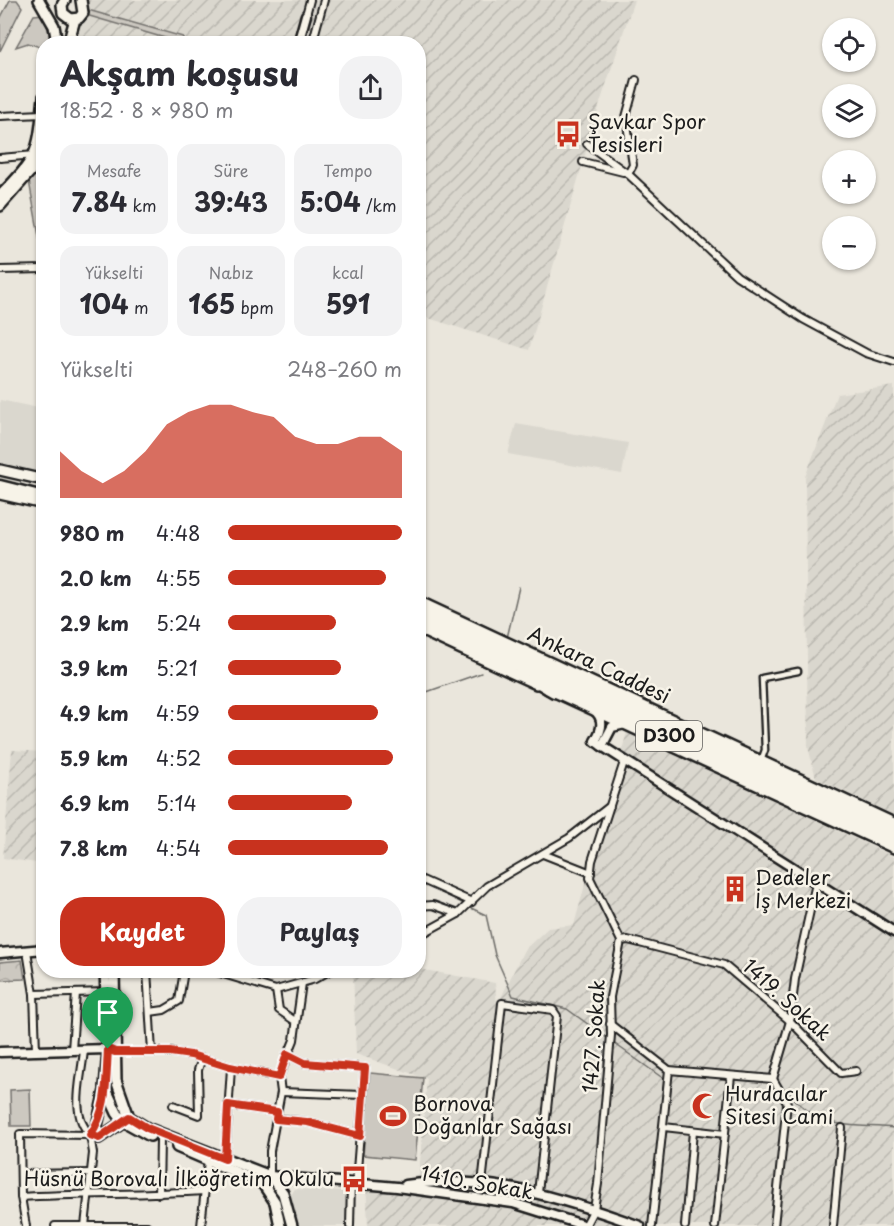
<!DOCTYPE html>
<html lang="tr">
<head>
<meta charset="utf-8">
<style>
  body { margin:0; font-family:"Playpen Sans",sans-serif; background:#f2f2f3; color:#2b2b33; height:100vh; display:flex; flex-direction:column; font-size:22px; white-space:nowrap }
  * { box-sizing:border-box; margin:0 }
  p { font-size:20px; color:#7c7c81 }
  .icon { flex:none; width:33px; height:33px; fill:none; stroke:currentColor; stroke-width:2; stroke-linecap:round; stroke-linejoin:round }
  .map { position:relative; flex:1; overflow:hidden }
  .panel { position:absolute; left:36px; top:36px; width:390px; height:942px; display:flex; flex-direction:column; background:#fff; border-radius:24px; box-shadow:0 2px 4px #0004 }
  .panel>* { flex:none }
  .buttons { position:absolute; left:822px; top:18px; display:grid; gap:12px }
  .buttons a { display:grid; place-items:center; width:54px; height:54px; border-radius:50%; background:#fff; box-shadow:0 2px 4px #0004; font-size:30px }
  .pin { position:absolute; display:grid; place-items:center; width:51px; height:51px; color:#fff; margin:-62px -26px; border-radius:50% 50% 50% 0; rotate:-45deg; box-shadow:0 0 6px #0007 }
  .pin .icon { rotate:45deg }
  .round { display:grid; place-items:center; flex:none; width:63px; height:63px; border-radius:24px; background:#f2f2f3 }
  .overview { display:flex; align-items:center; justify-content:space-between; height:102px; padding:0 24px }
  h1 { font-size:33px; font-weight:700; line-height:45px }
  .stats { display:grid; grid-template-columns:repeat(3,1fr); gap:9px; height:102px; padding:6px 24px }
  .stats div { display:grid; align-content:center; border-radius:15px; background:#f2f2f3; text-align:center }
  .stats b { font-size:26px; font-weight:700 }
  .stats small { font-size:16px; font-weight:400 }
  .stats p { font-size:16px }
  .chart { height:168px; padding:12px 24px }
  .chart p { display:flex; justify-content:space-between }
  .chart svg { width:100%; height:108px; margin-top:6px; fill:#c8321e; opacity:.7 }
  .button { display:flex; gap:12px; margin-top:auto; padding:12px 24px }
  .button a { flex:1; height:69px; border-radius:24px; background:#c8321e; color:#fff; font-size:24px; font-weight:700; line-height:69px; text-align:center }
  .button a+a { background:#f2f2f3; color:#2b2b33 }
  ul { padding:0 24px; list-style:none; font-size:20px }
  li { display:grid; grid-template-columns:96px 72px 1fr; align-items:center; height:45px }
  li i { height:15px; border-radius:8px; background:#c8321e }
  .map>svg:first-child { display:block }
</style>
</head>
<body>
<div class="map">
<svg width="894" height="1226" viewBox="0 0 894 1226">
  <defs>
    <pattern id="industrial-furrows" width="10" height="10" patternUnits="userSpaceOnUse" patternTransform="scale(1.5)"><rect width="10" height="10" fill="#dad7ce"/><path d="M-1 1l2-2M0 10L10 0M9 11l2-2" fill="none" stroke="#bab8b0"/></pattern>
    <pattern id="forest-crowns" width="20" height="18" patternUnits="userSpaceOnUse" patternTransform="scale(1.5)"><rect width="20" height="18" fill="#ccc8c0"/><path d="M2 6a3 3 0 1 1 6 0M12 15a3 3 0 1 1 6 0" fill="none" stroke="#afaba4"/></pattern>
  </defs>
  <rect width="100%" height="100%" fill="#eae6dc"/>
  <filter id="ink" filterUnits="userSpaceOnUse"><feTurbulence type="fractalNoise" baseFrequency=".0167" numOctaves="2"/><feDisplacementMap in="SourceGraphic" scale="12" xChannelSelector="R" yChannelSelector="G"/><feConvolveMatrix kernelMatrix="1 2 1 2 8 2 1 2 1" color-interpolation-filters="sRGB"/></filter>
  <g filter="url(#ink)">
    <!-- built -->
    <g fill="#dad7ce">
      <path d="M0 400 43 409V480L0 470Z"/>
      <path d="M516 424 628 443 622 474 508 454Z"/>
      <path d="M295 1189 347 1191 346 1226H295L289 1198Z"/>
    </g>
    <!-- industrial -->
    <g fill="url(#industrial-furrows)">
      <path d="M84 0H634L600 103 529 350 419 315 418 44H62Z"/>
      <path d="M894 386V815L816 778 808 747 805 477 837 394Z"/>
      <path d="M627 732 894 857V1226H368L366 1178 398 1183 419 1175 427 1079 356 1054 353 971 419 969 495 983 497 1006 524 950 548 928 574 925Z"/>
      <path d="M12 750 43 752V864L3 858Z"/>
    </g>
    <!-- grass -->
    <g fill="#ccc8c0" stroke="#74726e" stroke-width="1.5">
      <path d="M10 0H17L22 7 0 51V19Z"/>
      <path d="M88 10 183 37 182 43 86 15Z"/>
      <path d="M44 14 49 33V43L44 44 43 48 28 43 16 47 34 15Z"/>
      <path d="M43 163H44L43 258 29 181Z"/>
      <path d="M370 1073 423 1078 415 1160 363 1155Z"/>
      <path d="M30 1089 31 1126H11L10 1090Z"/>
    </g>
    <!-- forest -->
    <path fill="url(#forest-crowns)" stroke="#74726e" stroke-width="1.5" d="M22 960 25 979 0 980V962Z"/>
    <g fill="none" stroke-linecap="round" stroke-linejoin="round">
      <!-- stream -->
      <g stroke="#6d6c68" stroke-width="1.5">
        <path d="M507 638 519 587"/>
        <path d="M418 695 481 673"/>
        <path d="M423 883 464 904"/>
        <path d="M471 908 486 915 495 955 513 996 567 1009 607 1038"/>
        <path d="M615 1044 664 1079"/>
        <path d="M788 1091C819 1131 848 1124 894 1128"/>
      </g>
      <!-- pedestrian casing -->
      <g stroke="#1c1c1c" stroke-width="9">
        <path id="pedestrian" d="M761 761 765 750 762 678 798 671"/>
      </g>
      <!-- minor casing -->
      <g stroke="#1c1c1c" stroke-width="10">
        <g id="minor">
          <path d="M306 15 310 0"/>
          <path d="M312 44 324 0"/>
          <path d="M0 116 42 114"/>
          <path d="M587 144 628 174 737 276 803 319 866 353 894 362"/>
          <path d="M0 158 35 155"/>
          <path d="M583 162 623 172"/>
          <path d="M628 174 633 165 626 117 636 80"/>
          <path d="M0 270 44 269"/>
          <path d="M543 854 591 873"/>
          <path d="M418 878 472 902"/>
          <path d="M418 906 433 905 458 914"/>
          <path d="M418 936 458 914 487 886 569 838 610 806"/>
          <path d="M621 941 628 940 724 965 790 1021 841 1073 856 1071"/>
          <path d="M27 951 34 994 36 1050"/>
          <path d="M147 970 152 1052"/>
          <path d="M210 970 276 990 315 979 331 970"/>
          <path d="M270 971V970"/>
          <path d="M276 990 279 1010 295 1021"/>
          <path d="M34 994 107 992"/>
          <path d="M150 1012 164 1010 179 1001 183 977 181 970"/>
          <path d="M610 1024 669 1070 773 1079"/>
          <path d="M72 1050 76 993"/>
          <path d="M84 1050C82 1076 69 1115 90 1134"/>
          <path d="M115 1052H170L191 1055 230 1067 279 1077"/>
          <path d="M287 1054 305 1063 365 1068 356 1183"/>
          <path d="M773 1079 790 1021 795 979 816 883"/>
          <path d="M773 1079 787 1103 774 1226"/>
          <path d="M281 1092 363 1095"/>
          <path d="M173 1105 199 1115 198 1070 202 1058"/>
          <path d="M228 1105 277 1112"/>
          <path d="M276 1118 307 1122 360 1136"/>
          <path d="M664 1127 725 1134"/>
          <path d="M225 1159 231 1068"/>
          <path d="M22 1174 92 1173"/>
          <path d="M270 1176V1151L281 1092 279 1077 294 1040 302 983"/>
          <path d="M482 1184 502 1003 553 1010 557 1016 538 1193"/>
          <path d="M159 1194 160 1140"/>
          <path d="M21 1197C82 1193 142 1195 204 1191"/>
          <path d="M26 1226 21 1197 20 1134 90 1135"/>
          <path d="M55 1226H147"/>
          <path d="M85 1226 93 1153 90 1135"/>
          <path d="M201 1226 208 1160"/>
          <path d="M350 1226 351 1183"/>
          <path d="M585 1226 594 1209 598 1184 611 1035 610 997 621 941 590 878 592 861 624 762"/>
          <path d="M652 1226 669 1070"/>
          <path d="M685 1226 693 1131"/>
          <path d="M715 1226 731 1076"/>
          <path d="M833 1226 842 1128"/>
        </g>
      </g>
      <!-- tertiary casing -->
      <g stroke="#1c1c1c" stroke-width="13">
        <g id="tertiary">
          <path d="M298 44 306 15"/>
          <path d="M594 710C605 719 602 730 595 741L602 746 894 932"/>
          <path d="M602 746 612 727 625 724"/>
          <path d="M0 953 44 949"/>
          <path d="M0 1052 108 1049 113 1051"/>
          <path d="M263 1184 270 1176 397 1187 513 1203 586 1226"/>
          <path d="M406 1185C486 1173 565 1199 640 1226"/>
        </g>
      </g>
      <!-- secondary casing -->
      <g stroke="#1c1c1c" stroke-width="14">
        <g id="secondary">
          <path d="M39 0 54 26 57 42"/>
          <path d="M65 0 62 5 63 13 71 19 79 18 83 13 81 0"/>
          <path d="M68 44 75 19"/>
          <path d="M0 196C40 155 38 153 44 97"/>
          <path d="M0 206 44 156"/>
          <path d="M0 470 44 480"/>
          <path d="M0 494 44 504"/>
          <path d="M418 601 894 823"/>
          <path d="M418 629 536 684"/>
          <path d="M548 689 894 848"/>
          <path d="M105 970 108 1049 105 1087 117 1113 123 1121 150 1136"/>
          <path d="M114 970 116 1080 129 1117 147 1128 270 1176 283 1193 292 1226"/>
          <path d="M105 1090 97 1126 90 1135 99 1138 127 1119"/>
          <path d="M177 1147 263 1184 275 1202 280 1226"/>
        </g>
      </g>
      <!-- trunk casing -->
      <g stroke="#1c1c1c" stroke-width="15">
        <g id="trunk">
          <path d="M0 486 44 497"/>
          <path d="M418 610 894 831"/>
          <path d="M418 620 894 840"/>
          <path d="M532 679 554 692"/>
        </g>
      </g>
      <!-- pedestrian -->
      <use href="#pedestrian" stroke="#f7f3e8" stroke-width="4.5"/>
      <!-- minor -->
      <use href="#minor" stroke="#f7f3e8" stroke-width="6"/>
      <!-- tertiary -->
      <use href="#tertiary" stroke="#f7f3e8" stroke-width="8"/>
      <!-- secondary -->
      <use href="#secondary" stroke="#f7f3e8" stroke-width="9"/>
      <!-- trunk -->
      <use href="#trunk" stroke="#f7f3e8" stroke-width="10"/>
    </g>
  </g>
  <g fill="none" stroke-linecap="round" stroke-linejoin="round" filter="url(#ink)">
    <!-- route casing -->
    <g stroke="#fff" stroke-width="12">
      <path id="route" d="M108 1049 115 1052H170L191 1055 230 1067 279 1077 287 1054 305 1063 365 1068 360 1136 307 1122 276 1119 277 1112 228 1105 225 1159 147 1128 129 1117 99 1138 90 1135C108 1110 106 1078 108 1049Z"/>
    </g>
    <!-- route -->
    <use href="#route" stroke="#c8321e" stroke-width="8"/>
  </g>
  <!-- icons -->
  <defs>
    <g id="bus-bare" transform="scale(2.07)"><path d="M-5-6H5V4H4V6H2V4H-2V6H-4V4H-5ZM-3.5-4V0h7V-4ZM-3.5 1.2v1.5H-2V1.2ZM2 1.2v1.5H3.5V1.2Z" fill="#c8321e" stroke="#f7f3e8" stroke-width="2.5" paint-order="stroke"/></g>
    <g id="building-bare" transform="scale(2.07)"><path d="M-4-6H4V6H1V3H-1V6H-4ZM-2.5-4.3h1.7v1.8h-1.7ZM.8-4.3h1.7v1.8H.8ZM-2.5-1h1.7V.8h-1.7ZM.8-1h1.7V.8H.8Z" fill="#c8321e" stroke="#f7f3e8" stroke-width="2.5" paint-order="stroke"/></g>
    <g id="mosque-bare" transform="scale(2.07)"><path d="M3.5-4.9A6 6 0 1 0 3.5 4.9A5 5 0 1 1 3.5-4.9Z" fill="#c8321e" stroke="#f7f3e8" stroke-width="2.5" paint-order="stroke"/></g>
    <g id="stadium-bare" transform="scale(2.07)"><path d="M0-5a6.5 5 0 1 0 0 10a6.5 5 0 1 0 0-10ZM-3.5-1.8h7v3.6h-7Z" fill="#c8321e" stroke="#f7f3e8" stroke-width="2.5" paint-order="stroke"/></g>
  </defs>
  <g fill-rule="evenodd">
    <use href="#bus-bare" x="568" y="134"/>
    <use href="#building-bare" x="735" y="889"/>
    <use href="#mosque-bare" x="705" y="1106"/>
    <use href="#stadium-bare" x="393" y="1116"/>
    <use href="#bus-bare" x="354" y="1179"/>
  </g>
  <g text-anchor="middle" stroke-width="5" stroke-linejoin="round" paint-order="stroke">
    <!-- shield labels -->
    <rect fill="#f7f3e8" stroke="#5e5c59" stroke-width="1.5" x="636" y="721" width="66" height="30" rx="4.5"/>
    <g font-size="18" font-weight="bold" fill="#1c1c1c">
      <text x="669" y="742">D300</text>
    </g>
    <!-- poi labels -->
    <g font-size="20" fill="#1c1c1c" stroke="#f7f3e8" text-anchor="start">
      <text x="588" y="129">Şavkar Spor<tspan x="588" dy="23">Tesisleri</tspan></text>
      <text x="755" y="885">Dedeler<tspan x="755" dy="23">İş Merkezi</tspan></text>
      <text x="725" y="1101">Hurdacılar<tspan x="725" dy="23">Sitesi Cami</tspan></text>
      <text x="413" y="1111">Bornova<tspan x="413" dy="23">Doğanlar Sağası</tspan></text>
      <text x="334" y="1186" text-anchor="end">Hüsnü Borovalı İlköğretim Okulu</text>
    </g>
    <!-- street labels -->
    <g font-size="20" fill="#1c1c1c" stroke="#f7f3e8">
      <text transform="translate(599 665) rotate(25)" y="7">Ankara Caddesi</text>
      <text transform="translate(787 1000) rotate(42)" y="7">1419. Sokak</text>
      <text transform="translate(594 1036) rotate(-86)" y="7">1427. Sokak</text>
      <text transform="translate(477 1183) rotate(10)" y="7">1410. Sokak</text>
    </g>
  </g>
</svg>
<div class="buttons">
<a><svg class="icon" aria-label="locate" viewBox="0 0 24 24"><circle cx="12" cy="12" r="6"/><path d="M12 2v4M12 18v4M2 12h4M18 12h4"/></svg></a>
<a><svg class="icon" aria-label="layers" viewBox="0 0 24 24"><path d="M12 4l9 5-9 5-9-5zM3 14l9 5 9-5"/></svg></a>
<a>+</a>
<a>−</a>
</div>
<div class="pin" style="left:108px;top:1049px;background:#1e9e55"><svg class="icon" aria-label="arrive" viewBox="0 0 24 24"><path d="M6 21V4h12l-3 4 3 4H6"/></svg></div>
<section class="panel">
<div class="overview"><div><h1>Akşam koşusu</h1><p>18:52 · 8 × 980 m</p></div><a class="round"><svg class="icon" aria-label="share" viewBox="0 0 24 24"><path d="M12 15V3M7 8l5-5 5 5M5 13v7h14v-7"/></svg></a></div>
<div class="stats">
<div><p>Mesafe</p><b>7.84<small> km</small></b></div>
<div><p>Süre</p><b>39:43</b></div>
<div><p>Tempo</p><b>5:04<small> /km</small></b></div>
</div>
<div class="stats">
<div><p>Yükselti</p><b>104<small> m</small></b></div>
<div><p>Nabız</p><b>165<small> bpm</small></b></div>
<div><p>kcal</p><b>591</b></div>
</div>
<div class="chart"><p><span>Yükselti</span>248–260 m</p>
<svg viewBox="0 0 160 44" preserveAspectRatio="none"><path d="M0 44V25L10 33L20 38L30 33L40 25L50 14L60 9L70 6L80 6L90 9L100 11L110 19L120 22L130 22L140 19L150 19L160 25V44z"/></svg>
</div>
<ul>
<li><b>980 m</b>4:48<i style="width:100%"></i></li>
<li><b>2.0 km</b>4:55<i style="width:91%"></i></li>
<li><b>2.9 km</b>5:24<i style="width:62%"></i></li>
<li><b>3.9 km</b>5:21<i style="width:65%"></i></li>
<li><b>4.9 km</b>4:59<i style="width:86%"></i></li>
<li><b>5.9 km</b>4:52<i style="width:95%"></i></li>
<li><b>6.9 km</b>5:14<i style="width:71%"></i></li>
<li><b>7.8 km</b>4:54<i style="width:92%"></i></li>
</ul>
<div class="button"><a>Kaydet</a><a>Paylaş</a></div>
</section>
</div>
</body>
</html>
